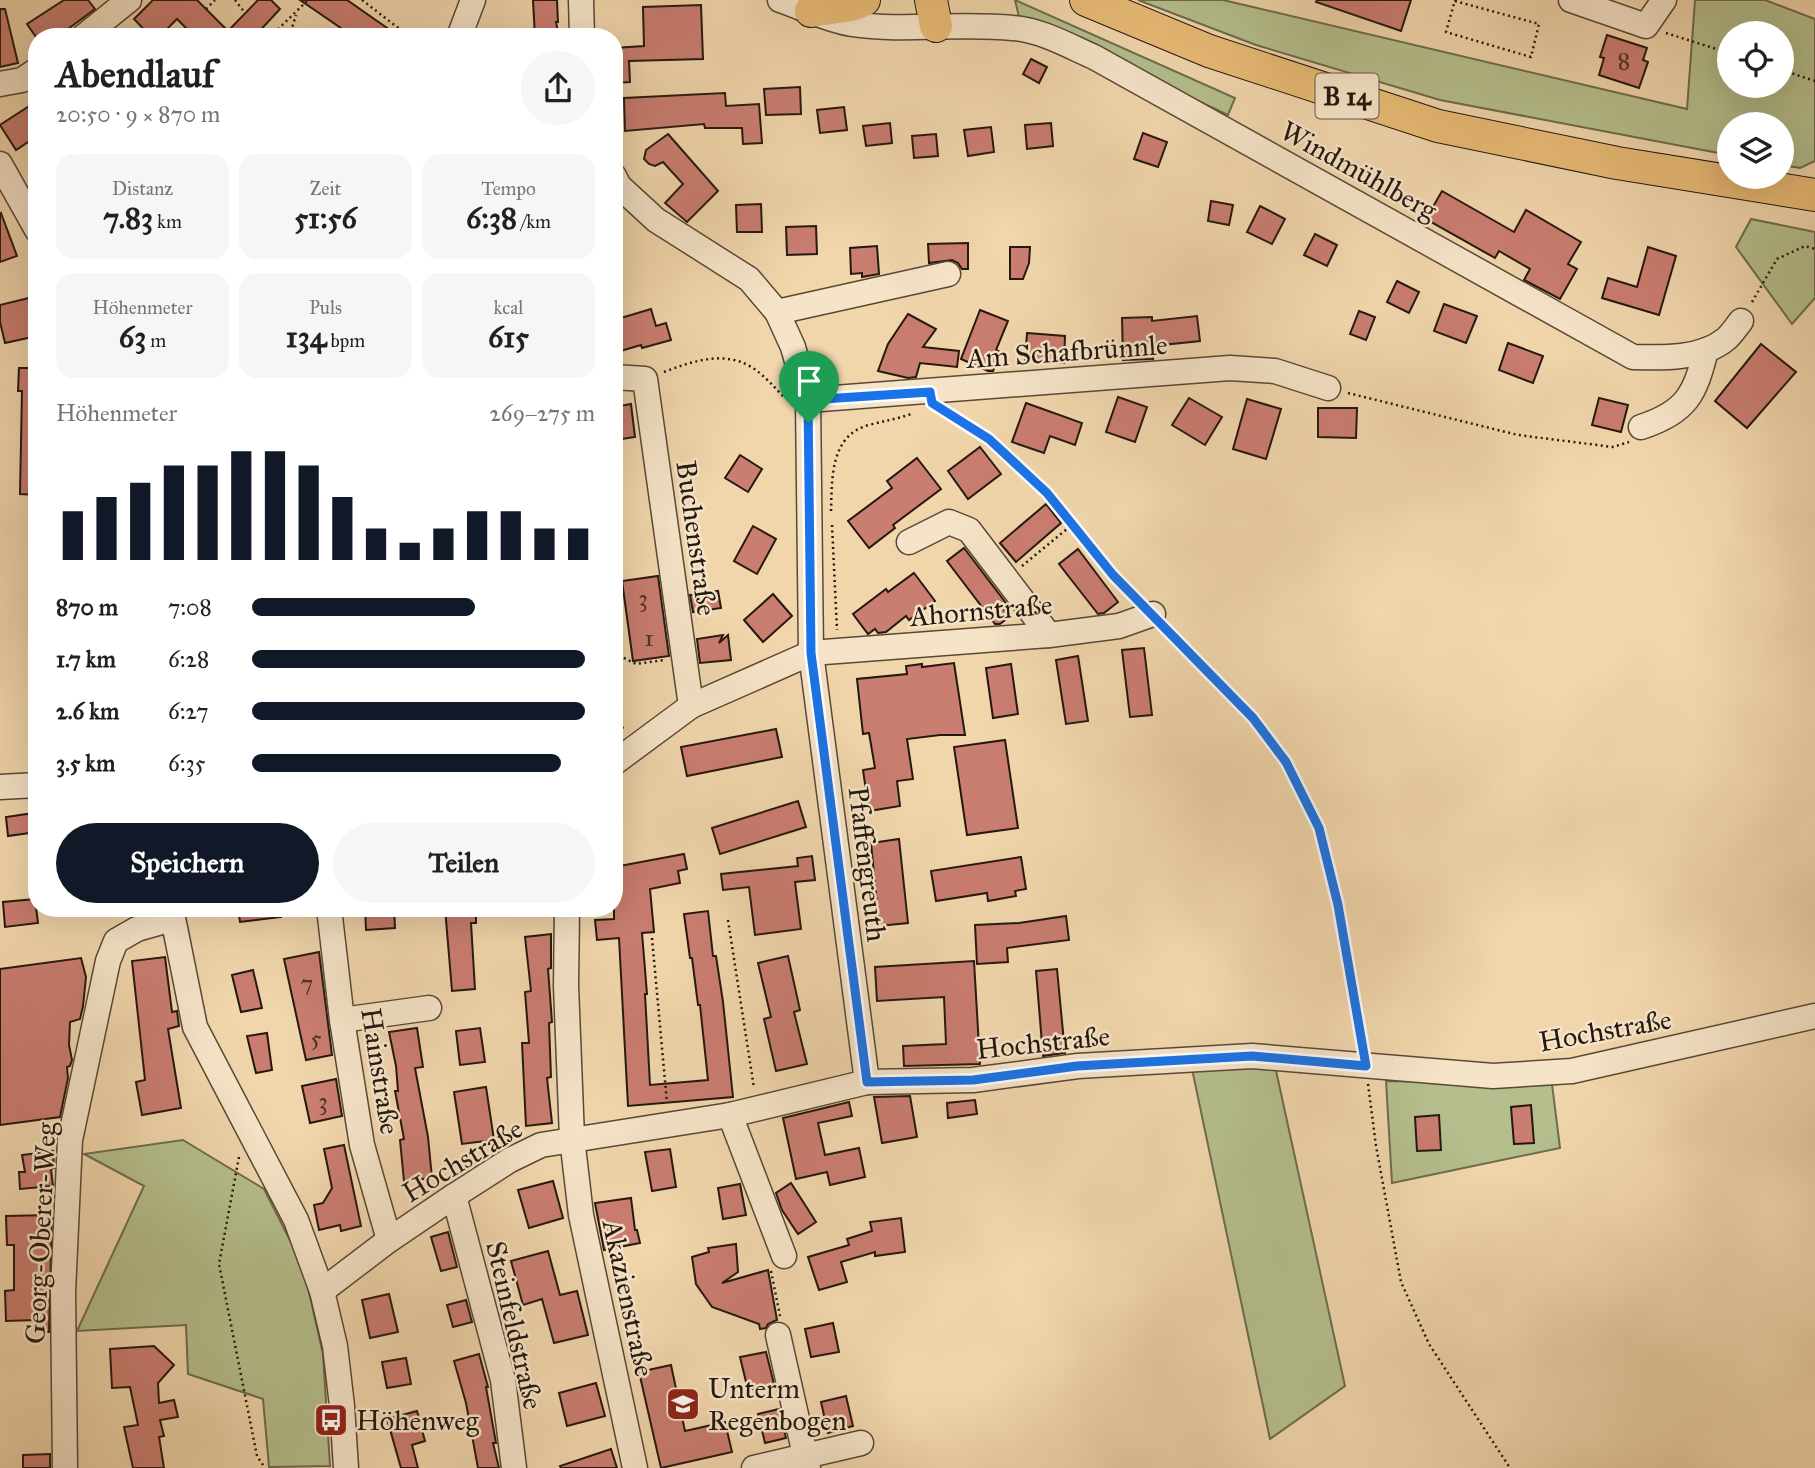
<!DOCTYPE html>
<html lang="de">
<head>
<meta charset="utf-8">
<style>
  body { margin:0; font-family:"IM FELL Great Primer",serif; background:#f6f6f6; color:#202124; height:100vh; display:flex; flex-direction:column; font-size:26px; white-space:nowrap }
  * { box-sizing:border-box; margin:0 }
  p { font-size:23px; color:#757577 }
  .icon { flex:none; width:38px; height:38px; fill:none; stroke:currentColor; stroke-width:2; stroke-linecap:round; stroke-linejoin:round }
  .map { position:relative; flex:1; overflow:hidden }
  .side { position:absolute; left:28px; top:28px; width:595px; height:889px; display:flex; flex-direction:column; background:#fff; border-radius:28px; box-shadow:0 7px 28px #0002 }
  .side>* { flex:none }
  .fabs { position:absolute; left:1717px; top:21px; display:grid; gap:14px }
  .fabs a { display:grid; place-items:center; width:77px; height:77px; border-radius:50%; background:#fff; box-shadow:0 7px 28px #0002; font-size:35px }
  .pin { position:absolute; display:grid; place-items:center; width:60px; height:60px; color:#fff; margin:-72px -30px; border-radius:50% 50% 50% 0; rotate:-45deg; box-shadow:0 0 7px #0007 }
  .pin .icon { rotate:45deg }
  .round { display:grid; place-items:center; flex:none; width:74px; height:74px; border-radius:37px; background:#f6f6f6 }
  .summary { display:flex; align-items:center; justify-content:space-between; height:119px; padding:0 28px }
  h1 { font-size:38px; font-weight:700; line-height:52px }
  .figures { display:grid; grid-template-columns:repeat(3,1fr); gap:10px; height:119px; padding:7px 28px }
  .figures div { display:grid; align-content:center; border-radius:18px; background:#f6f6f6; text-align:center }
  .figures b { font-size:30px; font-weight:700 }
  .figures small { font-size:19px; font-weight:400 }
  .figures p { font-size:19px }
  .chart { height:196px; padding:14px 28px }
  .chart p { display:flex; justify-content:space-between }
  .chart svg { width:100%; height:126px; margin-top:7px; stroke:#111827; stroke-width:6 }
  .button { display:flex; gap:14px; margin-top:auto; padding:14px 28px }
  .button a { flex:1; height:80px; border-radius:42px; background:#111827; color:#fff; font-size:28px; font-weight:700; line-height:80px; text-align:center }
  .button a+a { background:#f6f6f6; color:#202124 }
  ul { padding:0 28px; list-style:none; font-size:23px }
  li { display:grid; grid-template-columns:112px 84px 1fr; align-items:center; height:52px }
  li i { height:18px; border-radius:9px; background:#111827 }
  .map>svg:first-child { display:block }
</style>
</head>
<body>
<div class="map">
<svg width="1815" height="1468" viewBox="0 0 1815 1468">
  <rect width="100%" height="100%" fill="#f1d6ac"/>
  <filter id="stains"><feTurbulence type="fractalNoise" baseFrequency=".00286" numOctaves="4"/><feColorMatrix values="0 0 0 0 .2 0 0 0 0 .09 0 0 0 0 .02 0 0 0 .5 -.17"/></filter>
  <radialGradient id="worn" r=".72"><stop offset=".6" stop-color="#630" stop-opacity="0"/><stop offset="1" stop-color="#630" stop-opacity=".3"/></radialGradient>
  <!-- green -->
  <g fill="#b5bf8d" stroke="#6d6c4e" stroke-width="2" fill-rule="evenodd">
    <path d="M1015 0 1235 98 1228 115 1019 17Z"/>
    <path d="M1138 0H1223L1687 109 1695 0H1765L1815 19V161L1800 168 1782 165V124H1729V155L1440 100 1256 45ZM1729 33H1782V86H1729Z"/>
    <path d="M1751 219 1815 232V298L1792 324 1736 247Z"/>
    <path d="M1275 1066 1345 1386 1270 1439 1192 1069Z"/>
    <path d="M1386 1081 1552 1084 1560 1148 1392 1183Z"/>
    <path d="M183 1140 264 1189 303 1266 323 1354 330 1466 269 1467 263 1399 188 1374 186 1325 77 1331 144 1186 84 1154Z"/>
  </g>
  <!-- building -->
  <g fill="#ca7d71" stroke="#25180f" stroke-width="2">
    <path d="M64 0H88L95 9 57 37H36L27 24Z"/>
    <path d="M153 0H197L228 31 258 0H271L280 9 254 37H195L177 19 159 37H151L134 19Z"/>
    <path d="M300 0H347L400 37H354Z"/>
    <path d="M533 0H557L558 22H556L559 37H535Z"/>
    <path d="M1317 0H1411L1401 31 1316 2Z"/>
    <path d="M701 5 703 59 629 61 630 82 614 83V48L644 46 643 7Z"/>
    <path d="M0 9H5L18 63 0 67Z"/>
    <path d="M1607 35 1647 48 1643 60 1648 62 1639 88 1599 75 1604 58 1600 57Z"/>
    <path d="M1031 59 1047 67 1039 83 1023 74Z"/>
    <path d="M800 87 801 114 766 115 764 89Z"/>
    <path d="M725 93 726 106 759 104 762 143 743 144 742 128H705L704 124 625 131 624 98Z"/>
    <path d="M37 101V136L16 150 0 125Z"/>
    <path d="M844 107 847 130 820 133 817 110Z"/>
    <path d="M890 123 892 143 866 146 863 126Z"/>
    <path d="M1051 123 1053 146 1027 149 1025 125Z"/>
    <path d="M991 127 994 152 968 156 964 130Z"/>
    <path d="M1143 133 1167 142 1158 167 1134 159Z"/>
    <path d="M668 134 718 191 687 222 665 203 683 184 663 162 655 166 649 164 644 159 646 150Z"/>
    <path d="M936 134 938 156 914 158 912 136Z"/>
    <path d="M1442 191 1514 232 1526 210 1581 242 1568 264 1577 269 1560 299 1524 280 1530 269 1499 251 1495 258 1426 219Z"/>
    <path d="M1211 201 1233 205 1229 225 1208 221Z"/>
    <path d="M761 204 762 232H737L736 205Z"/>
    <path d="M1260 206 1285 219 1272 244 1247 232Z"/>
    <path d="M1 213 17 256 0 262V214Z"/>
    <path d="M816 226 817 254 787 255 786 227Z"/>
    <path d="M1315 234 1337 245 1327 266 1304 255Z"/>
    <path d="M968 243V269H962L958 263 952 260 929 263 928 244Z"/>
    <path d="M877 246 879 274 862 277V273L851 274 850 248Z"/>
    <path d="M1010 247H1030L1029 263 1023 279H1010Z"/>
    <path d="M1648 247 1676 256 1659 315 1602 298 1608 278 1637 287Z"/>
    <path d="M1397 281 1419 292 1409 313 1387 302Z"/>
    <path d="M33 297 37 313V336L5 343 0 322V305Z"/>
    <path d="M1444 304 1477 316 1466 343 1434 331Z"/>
    <path d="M651 309 656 326 666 323 671 340 642 348 641 345 614 353V320Z"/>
    <path d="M980 310 1008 321 996 350 1000 352 993 371H988L961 359Z"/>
    <path d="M1359 311 1375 317 1366 340 1350 334Z"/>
    <path d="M908 314 936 329 923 347 959 351 957 367 920 363 916 377 908 378 878 371 888 344Z"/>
    <path d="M1197 316 1200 341 1153 346V359L1123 360 1122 318 1152 317V321Z"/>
    <path d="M1027 333 1065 336 1064 363 1025 361Z"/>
    <path d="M1508 343 1543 356 1533 383 1499 370Z"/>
    <path d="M1761 344 1796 372 1747 428 1715 401Z"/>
    <path d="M19 368H37V495L20 494 22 391H18Z"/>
    <path d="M1118 397 1147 407 1135 442 1106 432Z"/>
    <path d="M1189 398 1222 417 1205 445 1172 425Z"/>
    <path d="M1599 398 1628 405 1621 432 1592 425Z"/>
    <path d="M1247 399 1281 409 1266 459 1233 449Z"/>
    <path d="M1026 403 1082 423 1075 445 1050 436 1044 453 1012 442Z"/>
    <path d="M631 404 635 437 615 440 614 407Z"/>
    <path d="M1318 408H1357L1356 438 1318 437Z"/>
    <path d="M980 447 1001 474 968 499 948 471Z"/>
    <path d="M740 455 762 469 748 492 725 478Z"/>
    <path d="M917 458 941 489 893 525 895 528 869 548 848 521 892 488 887 481Z"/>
    <path d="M1046 504 1061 523 1016 562 1000 543Z"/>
    <path d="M753 526 776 539 757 574 734 561Z"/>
    <path d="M964 548 1009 607 1004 610 1009 617 1000 624H995L947 561Z"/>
    <path d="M1078 549 1118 602 1104 613 1098 614 1059 564Z"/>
    <path d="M914 573 935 601 909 620 906 616 886 632 878 633 875 629 868 634 853 614 886 589 888 592Z"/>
    <path d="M658 576 669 656 633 661 622 581Z"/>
    <path d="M718 591 721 608 693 612 690 595Z"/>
    <path d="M773 594 792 616 763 642 744 620Z"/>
    <path d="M723 635 719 643 728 635 731 660 700 663 697 639Z"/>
    <path d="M1144 648 1152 715 1130 717 1122 650Z"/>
    <path d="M1078 656 1088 721 1066 724 1056 660Z"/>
    <path d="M954 663 965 735H940L907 739 913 779 897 781 900 806 869 811 863 770 875 768 869 733 863 734 857 679 907 674 906 666 922 664V667Z"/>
    <path d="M1011 664 1018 714 993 718 986 668Z"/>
    <path d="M776 729 782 757 687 776 681 747Z"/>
    <path d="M1005 740 1018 828 967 835 954 747Z"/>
    <path d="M798 801 806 827 720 854 712 828Z"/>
    <path d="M34 813 37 832 8 836 6 817Z"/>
    <path d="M899 839 908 923 879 926 871 843Z"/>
    <path d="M684 854 687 869 678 871 680 883 650 889 654 932 642 933 647 994H645L650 1085 708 1080 700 1005H698L692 958H690L684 914 708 911 713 956H716L723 1002 733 1097 628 1106 619 938 597 940 595 920 614 919V867Z"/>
    <path d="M812 856 815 880 795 882 801 929 755 935 749 887 723 890 721 874 798 866 797 858Z"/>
    <path d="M1021 857 1026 889 1015 891 1016 896 988 901 987 893 936 901 931 871Z"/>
    <path d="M35 899 38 923 5 927 3 902Z"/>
    <path d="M238 908H280L281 917 240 922Z"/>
    <path d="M365 908H394L395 928 366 930Z"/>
    <path d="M445 908H476V923H471L475 989 452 991Z"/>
    <path d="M1066 916 1069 940 1007 948 1008 962 977 964 975 925 1019 923Z"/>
    <path d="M551 934V968L548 969 552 1022 549 1023 551 1077 547 1078 552 1123 526 1126 522 1043H529L525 992 531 991 525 937Z"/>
    <path d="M319 952 332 1055 306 1060 284 959Z"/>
    <path d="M788 956 800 1010 794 1012 807 1064 776 1071 764 1019 771 1017 758 963Z"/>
    <path d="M165 957 172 1012 177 1011 179 1026 168 1029 181 1108 142 1115 136 1082 145 1080 132 961Z"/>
    <path d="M81 958 86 977 83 1006 80 1019 70 1022 69 1045 72 1060 70 1066 67 1067 68 1078 60 1117 0 1125V969Z"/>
    <path d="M974 961 980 1064 904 1066 903 1046 946 1044 944 997 877 1001 875 967Z"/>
    <path d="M1057 969 1065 1053 1043 1056 1036 971Z"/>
    <path d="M253 970 262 1008 241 1012 232 975Z"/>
    <path d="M417 1028 423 1067 415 1068 428 1137 432 1178 404 1181 400 1140 404 1139 395 1091H398L396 1066 389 1032Z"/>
    <path d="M480 1028 485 1062 460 1065 456 1031Z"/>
    <path d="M267 1033 272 1070 256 1073 247 1036Z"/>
    <path d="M336 1079 342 1116 310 1123 302 1086Z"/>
    <path d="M486 1087 494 1140 462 1144 454 1092Z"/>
    <path d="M910 1096 917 1137 882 1143 874 1097Z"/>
    <path d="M975 1100 977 1114 948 1118 947 1103Z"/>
    <path d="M849 1102 852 1116 818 1123 825 1155 859 1148 865 1177 830 1185 827 1172 796 1179 783 1118Z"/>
    <path d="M1531 1105 1534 1143 1514 1144 1511 1107Z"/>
    <path d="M1439 1115 1441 1150 1417 1151 1415 1117Z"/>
    <path d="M344 1145 361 1226 341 1231 340 1225 319 1230 314 1205 323 1203 332 1188 324 1149Z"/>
    <path d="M670 1149 676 1187 652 1191 645 1152Z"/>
    <path d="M53 1151 54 1168 51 1169 53 1186 20 1189 19 1172H25L22 1155Z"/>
    <path d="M553 1181 563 1218 529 1228 518 1190Z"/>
    <path d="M791 1183 816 1222 798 1234 782 1210 776 1193Z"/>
    <path d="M740 1184 746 1215 723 1219 718 1188Z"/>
    <path d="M631 1198 635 1230H637L640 1243 604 1250 595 1203Z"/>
    <path d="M52 1215 49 1332H35V1320L6 1321 5 1291 14 1290V1245H7L6 1216Z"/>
    <path d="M901 1218 905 1252 875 1256V1252L841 1262 847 1282 819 1290 808 1257 849 1245 847 1239 872 1231 870 1222Z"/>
    <path d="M448 1232 457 1267 441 1271 431 1237Z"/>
    <path d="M736 1244 738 1272 722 1283 768 1270 777 1320 768 1324 766 1328 760 1329 759 1324 712 1307 696 1284 692 1257 709 1252 708 1248Z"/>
    <path d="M548 1251 560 1295 577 1291 588 1335 554 1343 542 1299 523 1305 511 1261Z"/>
    <path d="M389 1294 398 1332 370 1338 362 1300Z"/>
    <path d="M466 1300 472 1322 453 1327 447 1305Z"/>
    <path d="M833 1323 839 1352 811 1357 805 1329Z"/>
    <path d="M154 1346 174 1365 158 1383 159 1403 174 1400 178 1417 160 1420 164 1436 159 1437 164 1468H133L124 1427 138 1425 130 1387 112 1388 110 1349Z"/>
    <path d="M766 1352 774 1384 748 1390 740 1357Z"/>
    <path d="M479 1354 488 1387H486L496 1443H493L499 1468H478L466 1403 454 1361Z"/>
    <path d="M406 1358 411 1384 387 1388 382 1362Z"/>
    <path d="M671 1365 685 1431 725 1422 732 1452 661 1468 639 1372Z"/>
    <path d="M596 1383 605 1416 567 1426 559 1393Z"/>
    <path d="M846 1396 853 1426 828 1433 821 1402Z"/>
    <path d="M779 1409 786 1438 765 1443 758 1414Z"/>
    <path d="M417 1411 425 1441 412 1445 418 1468H401L387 1419Z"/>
    <path d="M611 1449 617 1468H561L560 1466Z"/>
    <path d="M50 1454V1468H23V1455Z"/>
  </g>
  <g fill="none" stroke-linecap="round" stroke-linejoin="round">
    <!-- minor casing -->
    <g stroke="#584836" stroke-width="27">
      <g id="minor">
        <path d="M581 0 582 37"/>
        <path d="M780 0C803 8 828 20 852 24 905 32 959 22 1013 28 1041 30 1069 46 1094 57L1633 357C1663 358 1702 359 1726 339 1732 334 1736 327 1741 321"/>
        <path d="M1571 0 1646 26 1664 0"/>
        <path d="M83 37 129 0"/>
        <path d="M459 37 473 0"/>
        <path d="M0 84 22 80 37 70"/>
        <path d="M0 164 37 230"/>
        <path d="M614 176 619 186 656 220 749 279 777 312 793 347 808 400 811 653 867 1082"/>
        <path d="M777 312 948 274"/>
        <path d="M614 377 645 379 691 706"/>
        <path d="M808 400 1230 368 1275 371 1328 388"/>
        <path d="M1641 427C1687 412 1695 394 1706 350"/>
        <path d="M909 542 949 522 969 530 1049 635"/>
        <path d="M614 763 691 706 811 653 1049 635 1119 626 1153 614"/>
        <path d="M0 787 37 785"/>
        <path d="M171 908 195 1027 296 1220 322 1291 335 1346 342 1406 346 1468"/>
        <path d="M329 908 342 1020 362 1145 389 1240"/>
        <path d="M567 908 566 986 572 1138 581 1215 635 1468"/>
        <path d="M342 1020 429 1008"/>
        <path d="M730 1115 784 1256"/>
        <path d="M454 1196 503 1380 514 1468"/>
        <path d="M322 1291 389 1240 454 1196 510 1160 541 1145 730 1115 867 1082 973 1080 1078 1066 1252 1056 1493 1076 1572 1071 1815 1016"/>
        <path d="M778 1335 808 1468"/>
        <path d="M65 1468 63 1292 70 1140 108 961 116 941 137 929 172 919"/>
        <path d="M754 1468 861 1443"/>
      </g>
    </g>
    <!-- major casing -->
    <g stroke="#25180f" stroke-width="34">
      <g id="major">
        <path d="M931 0 936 26"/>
        <path d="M1086 0 1209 51 1438 126 1617 163 1815 195"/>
        <path d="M811 11 851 5 864 0"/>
      </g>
    </g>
    <!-- path -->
    <g stroke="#25180f" stroke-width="2.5" stroke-dasharray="2 3.5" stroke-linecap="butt">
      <path d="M235 0 245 13"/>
      <path d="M362 0 410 37"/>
      <path d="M1455 1 1539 24 1531 57 1446 32 1455 0"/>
      <path d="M206 9 215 0"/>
      <path d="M1666 33 1729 53"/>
      <path d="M270 37 308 0"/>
      <path d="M293 37 291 31 296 15"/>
      <path d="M1782 70 1815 81"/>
      <path d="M1752 302 1777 259 1805 246 1815 249"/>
      <path d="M664 372C698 359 732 348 762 375 770 382 777 390 785 398"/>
      <path d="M1348 393 1518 435 1613 447 1629 442"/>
      <path d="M946 411C984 435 1015 460 1047 492 1079 526 1104 566 1138 599"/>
      <path d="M831 511C832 479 830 435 869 425 884 421 897 419 911 414"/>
      <path d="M832 525 837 630"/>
      <path d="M1022 566 1073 524"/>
      <path d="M1167 628 1253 718 1286 762 1319 828 1338 905 1362 1043"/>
      <path d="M614 653 636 664 664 660"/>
      <path d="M614 678 623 730"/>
      <path d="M728 920 754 1088"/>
      <path d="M652 938 667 1103"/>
      <path d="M1368 1084 1376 1146 1401 1282 1429 1344 1510 1468"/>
      <path d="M239 1157 219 1264 257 1456 265 1468"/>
      <path d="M771 1271 780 1316"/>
    </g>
    <!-- minor -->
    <use href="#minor" stroke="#f6e4c9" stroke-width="24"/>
    <!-- major -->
    <use href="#major" stroke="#e8bb76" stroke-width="32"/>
  </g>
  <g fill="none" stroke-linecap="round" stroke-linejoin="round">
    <!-- route casing -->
    <g stroke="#fff" stroke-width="14">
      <path id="route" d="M930 392 932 403 989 439 1047 493 1113 575 1253 718 1286 762 1319 828 1338 905 1366 1066 1252 1056 1077 1066 973 1080 867 1082 811 653 808 400Z"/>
    </g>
    <!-- route -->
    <use href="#route" stroke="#1a73e8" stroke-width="9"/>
  </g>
  <!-- icons -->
  <defs>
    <g id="school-square" transform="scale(1.75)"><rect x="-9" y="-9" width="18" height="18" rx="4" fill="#8f2418" stroke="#f6e4c9"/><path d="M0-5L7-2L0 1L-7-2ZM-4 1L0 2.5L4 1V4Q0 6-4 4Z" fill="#fff"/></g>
    <g id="bus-square" transform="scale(1.75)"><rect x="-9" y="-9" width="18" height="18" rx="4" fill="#8f2418" stroke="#f6e4c9"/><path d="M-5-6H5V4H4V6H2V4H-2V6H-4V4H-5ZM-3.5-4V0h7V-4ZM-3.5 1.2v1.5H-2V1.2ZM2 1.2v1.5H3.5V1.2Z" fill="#fff"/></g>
  </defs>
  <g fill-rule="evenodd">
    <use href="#school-square" x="683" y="1404"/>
    <use href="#bus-square" x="331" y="1420"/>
  </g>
  <g text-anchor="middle" stroke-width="5" stroke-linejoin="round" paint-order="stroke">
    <!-- number labels -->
    <g font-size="24" fill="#4e3128">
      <text x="1624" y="69">8</text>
      <text x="643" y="606">3</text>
      <text x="649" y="646">1</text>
      <text x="307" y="991">7</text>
      <text x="316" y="1046">5</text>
      <text x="323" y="1109">3</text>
    </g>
    <!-- shield labels -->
    <rect fill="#f6e4c9" stroke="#645547" stroke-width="2" x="1315.5" y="73.5" width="63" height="45" rx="5"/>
    <g font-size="26" font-weight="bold" fill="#25180f">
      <text x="1347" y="105">B 14</text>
    </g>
    <!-- street labels -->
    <g font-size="28" fill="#25180f" stroke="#f6e4c9">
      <text transform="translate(1359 170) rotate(29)" y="10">Windmühlberg</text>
      <text transform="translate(1067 351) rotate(-4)" y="10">Am Schafbrünnle</text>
      <text transform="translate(697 538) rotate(82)" y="10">Buchenstraße</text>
      <text transform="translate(981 610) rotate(-5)" y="10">Ahornstraße</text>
      <text transform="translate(868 864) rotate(83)" y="10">Pfaffengreuth</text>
      <text transform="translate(1605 1030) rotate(-10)" y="10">Hochstraße</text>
      <text transform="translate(1043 1042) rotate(-6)" y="10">Hochstraße</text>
      <text transform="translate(381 1071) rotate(81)" y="10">Hainstraße</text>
      <text transform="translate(462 1160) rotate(-31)" y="10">Hochstraße</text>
      <text transform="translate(40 1233) rotate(-87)" y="10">Georg-Oberer-Weg</text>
      <text transform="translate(629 1298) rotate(78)" y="10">Akazienstraße</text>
      <text transform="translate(515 1325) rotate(77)" y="10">Steinfeldstraße</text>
    </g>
    <!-- poi labels -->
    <g font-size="28" fill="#25180f" stroke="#f6e4c9" text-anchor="start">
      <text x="708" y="1398">Unterm<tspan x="708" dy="32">Regenbogen</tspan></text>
      <text x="356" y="1430">Höhenweg</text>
    </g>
  </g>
  <rect width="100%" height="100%" filter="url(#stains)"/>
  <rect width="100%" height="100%" fill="url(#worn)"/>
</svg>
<div class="fabs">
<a><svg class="icon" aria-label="locate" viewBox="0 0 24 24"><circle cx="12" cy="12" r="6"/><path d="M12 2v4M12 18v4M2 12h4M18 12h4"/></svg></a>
<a><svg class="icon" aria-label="layers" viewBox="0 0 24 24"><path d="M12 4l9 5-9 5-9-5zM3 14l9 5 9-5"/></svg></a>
</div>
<div class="pin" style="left:809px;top:423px;background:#1e9e55"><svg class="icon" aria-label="arrive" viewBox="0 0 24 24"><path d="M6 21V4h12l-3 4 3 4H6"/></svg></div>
<section class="side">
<div class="summary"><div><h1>Abendlauf</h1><p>20:50 · 9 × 870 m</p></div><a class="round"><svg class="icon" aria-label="share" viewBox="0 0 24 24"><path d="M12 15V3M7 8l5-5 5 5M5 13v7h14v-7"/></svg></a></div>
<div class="figures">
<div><p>Distanz</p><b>7.83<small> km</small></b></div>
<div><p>Zeit</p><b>51:56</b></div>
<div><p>Tempo</p><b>6:38<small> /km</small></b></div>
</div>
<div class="figures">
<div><p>Höhenmeter</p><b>63<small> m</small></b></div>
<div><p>Puls</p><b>134<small> bpm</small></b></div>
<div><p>kcal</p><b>615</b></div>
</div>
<div class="chart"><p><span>Höhenmeter</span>269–275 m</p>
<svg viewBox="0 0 160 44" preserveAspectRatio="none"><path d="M5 44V27M15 44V22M25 44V17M35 44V11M45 44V11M55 44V6M65 44V6M75 44V11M85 44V22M95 44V33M105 44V38M115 44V33M125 44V27M135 44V27M145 44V33M155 44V33"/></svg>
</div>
<ul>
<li><b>870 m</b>7:08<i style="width:65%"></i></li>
<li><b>1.7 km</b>6:28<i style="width:97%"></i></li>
<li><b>2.6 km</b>6:27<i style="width:97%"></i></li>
<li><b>3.5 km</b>6:35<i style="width:90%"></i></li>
</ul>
<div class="button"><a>Speichern</a><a>Teilen</a></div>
</section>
</div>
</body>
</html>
